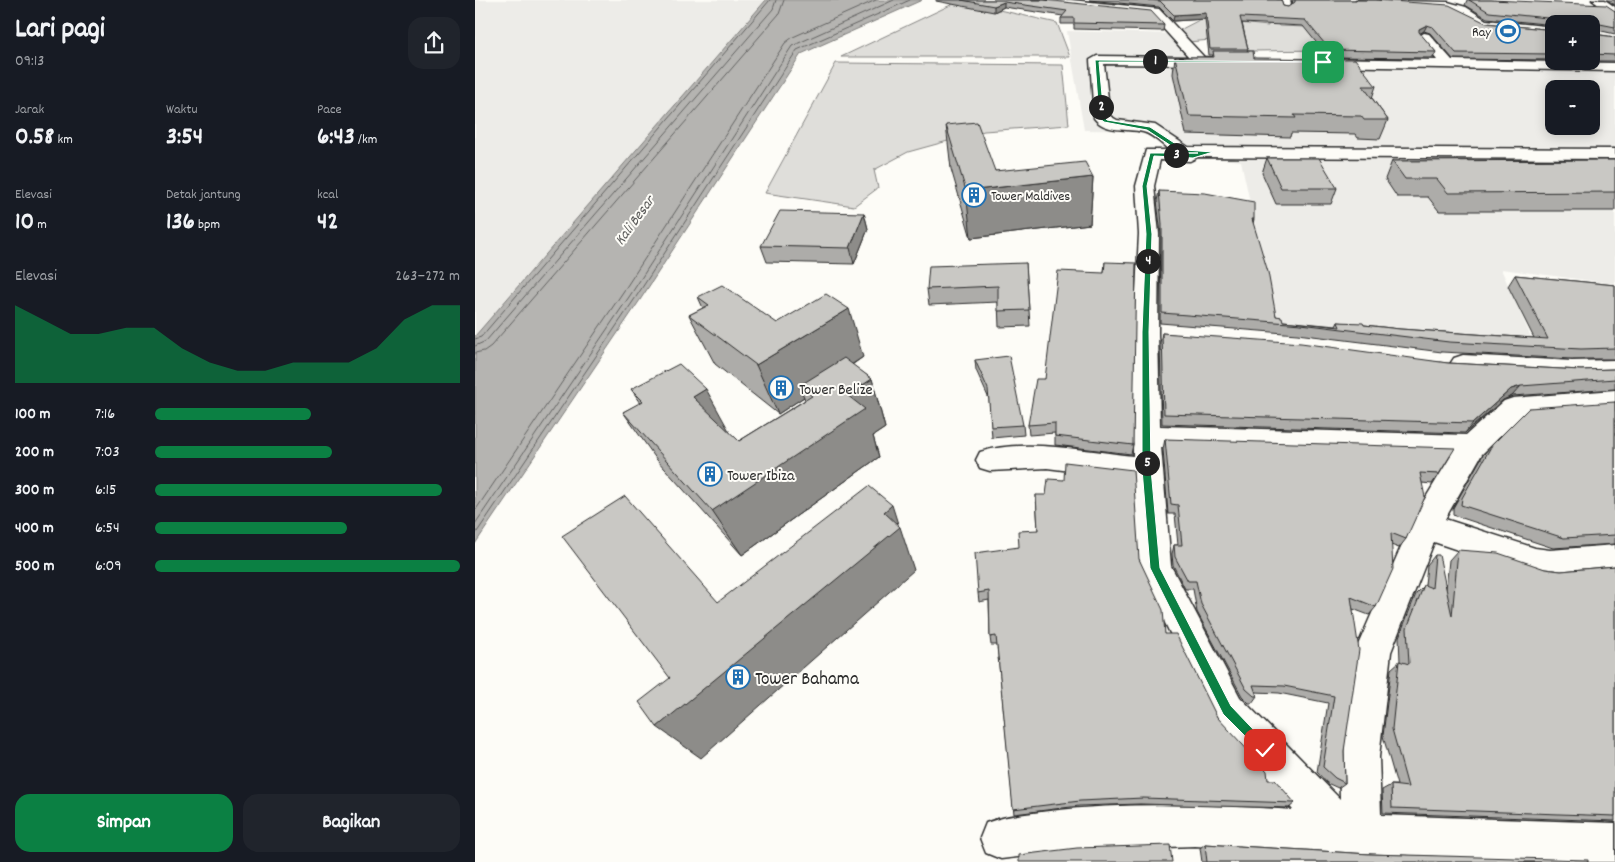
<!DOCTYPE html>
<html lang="id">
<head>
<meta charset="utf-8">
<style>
  body { margin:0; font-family:Dekko,sans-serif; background:#20242c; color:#f1f3f6; height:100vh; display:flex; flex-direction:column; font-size:19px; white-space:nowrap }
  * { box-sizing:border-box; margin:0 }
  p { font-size:16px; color:#9ea1a6 }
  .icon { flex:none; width:28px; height:28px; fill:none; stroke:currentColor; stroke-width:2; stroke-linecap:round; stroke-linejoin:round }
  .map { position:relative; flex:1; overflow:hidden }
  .drawer { display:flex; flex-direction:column; background:#171b24; width:475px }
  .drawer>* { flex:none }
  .buttons { position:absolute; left:1070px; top:15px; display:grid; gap:10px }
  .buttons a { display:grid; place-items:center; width:55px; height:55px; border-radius:10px; background:#171b24; box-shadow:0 2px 12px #0003; font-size:25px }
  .pin { position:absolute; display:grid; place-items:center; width:42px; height:42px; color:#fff; margin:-21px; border-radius:10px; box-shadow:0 2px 8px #0006 }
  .km { position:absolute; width:25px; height:25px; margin:-12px; border-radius:50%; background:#222; color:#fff; font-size:14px; line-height:25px; text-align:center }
  .round { display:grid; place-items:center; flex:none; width:52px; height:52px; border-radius:15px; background:#20242c }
  .headline { display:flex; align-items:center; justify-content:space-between; height:85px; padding:0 15px }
  h1 { font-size:28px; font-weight:700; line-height:38px }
  .stats { display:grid; grid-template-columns:repeat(3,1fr); gap:8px; height:85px; padding:5px 15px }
  .stats div { display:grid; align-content:center }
  .stats b { font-size:25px; font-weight:700 }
  .stats small { font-size:14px; font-weight:400 }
  .stats p { font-size:14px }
  .chart { height:140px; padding:10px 15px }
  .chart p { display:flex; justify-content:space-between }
  .chart svg { width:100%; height:90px; margin-top:5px; fill:#0b8043; opacity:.7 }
  .cta { display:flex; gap:10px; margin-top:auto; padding:10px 15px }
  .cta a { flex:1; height:58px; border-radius:15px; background:#0b8043; color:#fff; font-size:20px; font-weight:700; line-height:58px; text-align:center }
  .cta a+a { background:#20242c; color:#f1f3f6 }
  ul { padding:0 15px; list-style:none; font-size:16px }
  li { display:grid; grid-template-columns:80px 60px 1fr; align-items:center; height:38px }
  li i { height:12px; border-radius:6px; background:#0b8043 }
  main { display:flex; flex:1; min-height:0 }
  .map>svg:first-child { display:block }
</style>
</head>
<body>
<main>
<section class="drawer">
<div class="headline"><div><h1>Lari pagi</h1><p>09:13</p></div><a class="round"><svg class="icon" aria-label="share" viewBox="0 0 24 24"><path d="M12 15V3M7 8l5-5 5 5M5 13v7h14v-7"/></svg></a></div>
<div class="stats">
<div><p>Jarak</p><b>0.58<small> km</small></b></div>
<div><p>Waktu</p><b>3:54</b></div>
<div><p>Pace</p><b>6:43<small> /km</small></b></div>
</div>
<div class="stats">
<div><p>Elevasi</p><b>10<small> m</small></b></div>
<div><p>Detak jantung</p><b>136<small> bpm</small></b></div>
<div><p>kcal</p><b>42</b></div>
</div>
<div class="chart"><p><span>Elevasi</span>263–272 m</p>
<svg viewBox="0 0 160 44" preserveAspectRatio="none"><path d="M0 44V6L10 13L20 20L30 20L40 17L50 17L60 27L70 34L80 38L90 38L100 34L110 34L120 34L130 27L140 13L150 6L160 6V44z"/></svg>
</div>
<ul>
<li><b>100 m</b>7:16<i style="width:51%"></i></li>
<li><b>200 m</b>7:03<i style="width:58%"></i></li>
<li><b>300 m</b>6:15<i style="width:94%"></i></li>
<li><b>400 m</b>6:54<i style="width:63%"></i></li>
<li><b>500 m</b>6:09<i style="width:100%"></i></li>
</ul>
<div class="cta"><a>Simpan</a><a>Bagikan</a></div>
</section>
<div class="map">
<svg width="1140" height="862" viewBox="0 0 1140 862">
  <rect width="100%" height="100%" fill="#fdfcf7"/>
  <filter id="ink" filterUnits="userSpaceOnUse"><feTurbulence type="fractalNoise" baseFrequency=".02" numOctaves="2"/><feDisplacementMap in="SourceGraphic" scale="10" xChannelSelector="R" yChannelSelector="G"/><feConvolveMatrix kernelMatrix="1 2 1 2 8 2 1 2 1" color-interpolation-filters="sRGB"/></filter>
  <g filter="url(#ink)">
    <!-- built -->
    <g fill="#edece8" fill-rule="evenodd">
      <path d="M0 0H291L0 336Z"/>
      <path d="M592 31 699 34 715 55 1140 67V284L1026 269 1060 346 802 326 766 161 699 155 676 131 609 130ZM1079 89H1116V126H1079Z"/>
    </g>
    <!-- green -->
    <g fill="#dfdeda" stroke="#858482">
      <path d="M484 1 582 23 595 57H366Z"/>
      <path d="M726 19 793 26V22H802L804 26 831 27 849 50 778 51 748 48 736 40 713 42 703 31Z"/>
      <path d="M361 63 588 65 594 125 509 131 433 152 399 170 403 188 379 206 290 193Z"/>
    </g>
    <!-- water -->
    <path fill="#b5b4b1" stroke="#7e7d7b" d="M291 0H447L326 54 165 300 0 544V336Z"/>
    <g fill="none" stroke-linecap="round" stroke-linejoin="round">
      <!-- shore -->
      <g stroke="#626261" stroke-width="1">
        <path d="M0 339 6 337 295 0"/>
        <path d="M0 346 11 341 298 9 301 0"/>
        <path d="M0 353 9 351 16 346 304 14 309 0"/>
        <path d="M0 511 150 289 310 43 318 37 401 0"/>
        <path d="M0 524 156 294 317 46 419 0"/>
        <path d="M0 535 161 297 322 50 435 0"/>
      </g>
      <!-- minor casing -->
      <g stroke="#2b2b2b" stroke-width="3">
        <g id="minor">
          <path d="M555 0H596L684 9 729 57 743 58 745 61 738 65 629 64 635 116 642 120 680 125 713 147 1140 149V159L723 157 715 161 685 160 679 186 684 234 683 332 685 426 991 435 1029 401 1038 398 1140 390V410L1045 417 1007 454 970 519 1060 548 1075 550 1140 545V573L1075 578 1060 576 959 542 916 652 904 757 906 815 1140 823V862H1047L886 856 720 846 601 850 526 859 511 853 505 838 511 823C531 815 553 814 574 811 655 802 737 805 818 810L739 723 668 578 664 568 658 479 572 468 515 471 505 468 501 460 505 452C549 438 612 451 658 456L659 332 664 234 661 186 671 150H694C687 144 677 134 668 132 652 128 630 133 619 118L615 60 622 56 714 57 676 15 561 3ZM686 447 976 456 939 517 880 652 864 757 865 799 765 697 696 566Z"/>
          <path d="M803 0H815L817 7 811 11 807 10Z"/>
          <path d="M881 0 973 2 991 7 1011 20 1079 27V35L1008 27 983 13 972 9 887 3Z"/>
          <path d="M1117 0H1130L1140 7V17Z"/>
          <path d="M949 33 954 34 977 60 1140 63V71L846 66 839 62 846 58 962 60 943 37Z"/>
          <path d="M988 355 1097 361 1140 360V378L1097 379 988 373 979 370 975 364 979 358Z"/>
        </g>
      </g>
      <!-- minor -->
      <use href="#minor" fill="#fdfcf7" fill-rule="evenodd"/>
    </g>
    <!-- wall -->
    <g fill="#adaca9" stroke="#2b2b2b">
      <path d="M461 0H569L689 25 688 31 599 29V24H586V18L588 16 529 7 519 12 461 1Z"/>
      <path d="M614 0H806L808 6 813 7 818 4 817 0H901L1011 23 1079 30V60L978 59 955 33 949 31 945 34 961 52 958 58 853 57 828 26 767 23 773 49 772 51 779 58 901 86 897 98 913 120 905 139 883 138 880 134 816 133 815 137 711 134 698 74 700 57H737L738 55H734L730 19 698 21 684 7Z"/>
      <path d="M992 0H1016L1140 11V34L1118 29V34L1140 37V61H1116V24H1079V25L1012 18 990 5Z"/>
      <path d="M1132 0H1140V5Z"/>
      <path d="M471 125 520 171 618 177 615 224 496 238 476 169Z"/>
      <path d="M792 158 862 188 856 204H801L787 173Z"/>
      <path d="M1140 160V211H964L953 197H922L910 179 917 161Z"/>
      <path d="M684 191 779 219 778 224 801 316 808 321 861 326 863 322 925 329 1059 338 1033 286 1040 275 1140 285V359H1097L967 352 822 334 685 323 686 234 682 201Z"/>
      <path d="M389 213 393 229 379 264 292 262 286 246Z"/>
      <path d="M630 262 658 445 656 454 580 445V433L554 435 553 425 570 379 629 273Z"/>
      <path d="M551 263 555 326 524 327 523 302 454 305 452 289Z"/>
      <path d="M223 297 302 323 388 357 377 365 397 379 410 428 398 436 404 457 267 555 182 460 148 412 166 403 156 389 256 434 264 441 330 400 329 397 303 414 240 364 214 315 228 308Z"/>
      <path d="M687 333 973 363 1106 370 1140 369V389L1037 396 1028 400 990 433 687 424 685 343Z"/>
      <path d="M500 360 548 425 549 435 517 438 514 399 501 370Z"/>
      <path d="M1140 402V544L1078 548 978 515V508L1008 455 1017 445Z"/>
      <path d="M690 439 964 474 957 484 947 483 931 539 924 548 916 545 901 607 894 615 878 609 869 751 870 783 863 788 852 783 842 772 853 703 804 693 780 692 782 696 777 703H774L767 696 722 612 718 589H710L698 565 697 554 699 545H703L700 514H693L688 449Z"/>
      <path d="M561 495 664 559 690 634 742 717 793 780 820 803 814 808 665 804 604 806 539 814 522 645H516L515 637 514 600 504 602 503 593 544 547 563 530Z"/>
      <path d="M983 550 1070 569 1086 571 1140 566V821L908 813 907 790 916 785H922L908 736 916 669 925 661 924 637 941 594 950 585 952 565 960 555 971 589 974 560Z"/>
      <path d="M730 844 895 854 1113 862H727L725 848Z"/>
    </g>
    <!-- shaded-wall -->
    <g fill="#8d8c89" stroke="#2b2b2b">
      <path d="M529 2V7L519 12V6Z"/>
      <path d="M731 13 730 19 698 21 699 15Z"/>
      <path d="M952 25 949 31 942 35 944 29Z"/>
      <path d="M618 177 615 224 496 238 491 191Z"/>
      <path d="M389 213 393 229 379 264 375 248Z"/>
      <path d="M374 309 388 357 334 393 324 386 329 397 303 414 281 365Z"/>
      <path d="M397 379 410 428 398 436 404 457 267 555 237 511 372 395Z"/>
      <path d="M1046 386 1037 396 1028 400 990 433 998 423 1036 389Z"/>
      <path d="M231 389 258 438 218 397Z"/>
      <path d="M417 505 424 527H425L439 570 226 758 182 727 409 512Z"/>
    </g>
    <!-- building -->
    <g fill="#c9c8c4" stroke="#2b2b2b">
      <path d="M486 0H569L676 11 689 25 599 23V18H586L592 11 529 2 519 6Z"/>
      <path d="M671 0H806L808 6 813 7 820 2V0H901L974 5 1011 23 1079 30V54L981 53 958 27 952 25 944 29V32L961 52 855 50 830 20 765 17 773 49H735L731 13 699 15 685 1Z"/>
      <path d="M994 0H1016L1131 5 1140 11V27L1120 23 1118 25V34L1140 37V55L1116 54V24H1083L1082 19 1014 12Z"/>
      <path d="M738 51H778L779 58 880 59 901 86H888L913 120H889L886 116 819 115 821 118 714 116 700 57H739Z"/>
      <path d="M502 122 520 171 610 162 618 177 491 191 471 125Z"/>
      <path d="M792 158H844L862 188H806Z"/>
      <path d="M1140 160V192L973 193 962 179H930L917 161Z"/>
      <path d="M684 191 730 193 779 202V219H777L793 272 801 316 807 317 808 321 865 327 863 322 888 323 889 325 925 329 1073 339 1040 275 1140 285V348L1106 349 974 342 826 324 687 313V224Z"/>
      <path d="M305 211 389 213 375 248 286 246Z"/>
      <path d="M630 262 661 263 658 445 580 436V423L553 425 561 379H570L583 271 629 273Z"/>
      <path d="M551 263 554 310 523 311V286L452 289 454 266Z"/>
      <path d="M247 285 302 323 351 294 374 309 281 365 214 315 234 305 223 297Z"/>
      <path d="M687 333 826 343 973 363 1106 370 1140 369V379L1046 386 1036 389 998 423 689 414Z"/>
      <path d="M534 356 548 425 516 427 513 389 500 360Z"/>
      <path d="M369 358 397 379 372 395 390 409 237 511 148 412 168 401 156 389 204 364 231 389 218 397 264 441 337 396 324 386Z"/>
      <path d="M1140 402V535L1089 538 986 505 987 498 1017 445 1054 408Z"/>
      <path d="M690 439 980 448 964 474 945 473 950 497 931 539 916 533 918 569 901 607 876 597 884 650 869 751 870 783 860 778 848 767 859 696 809 686 778 685 782 696H779L771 689 726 604 721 581H713L700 557 699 545H707L703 505 696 504Z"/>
      <path d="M590 462 658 470 664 559 688 610 690 634H701L742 717 792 771 793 780H800L820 803 668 798 605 801 538 809 521 636 515 637 514 591 503 593 500 553 544 547 543 531 563 530 561 495H571L573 479 589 480Z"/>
      <path d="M394 486 417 505 409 512 425 527 182 727 164 702 195 678 87 536 150 496 243 602Z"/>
      <path d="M983 550 1023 553 1070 569 1086 571 1140 566V816L917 808 916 785 933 787 917 729 924 661 934 664 932 628 949 585 957 588 960 555H964L977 616Z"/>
      <path d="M730 844 895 854 1113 860V862H732Z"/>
      <path d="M695 845 697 862H544V855L602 848Z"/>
    </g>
  </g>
  <!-- route -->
  <path fill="#0b8043" stroke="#fff" d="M620 60 851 62H624L629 117 632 120 675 127 710 150 738 152 718 158 679 156 672 186 677 234 674 332 676 469 685 568 756 706 794 746 796 750 790 756 748 714 675 568 667 469V332L671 234 667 186 675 153H723H707L672 130 629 122 624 118Z"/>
  <!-- icons -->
  <defs>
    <g id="stadium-ring" transform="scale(1.25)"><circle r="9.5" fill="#fdfcf7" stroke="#1f6fb2" stroke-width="1.5"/><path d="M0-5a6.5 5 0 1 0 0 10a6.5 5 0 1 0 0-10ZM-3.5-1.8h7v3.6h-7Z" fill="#1f6fb2"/></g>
    <g id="building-ring" transform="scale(1.25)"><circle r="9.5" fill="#fdfcf7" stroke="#1f6fb2" stroke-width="1.5"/><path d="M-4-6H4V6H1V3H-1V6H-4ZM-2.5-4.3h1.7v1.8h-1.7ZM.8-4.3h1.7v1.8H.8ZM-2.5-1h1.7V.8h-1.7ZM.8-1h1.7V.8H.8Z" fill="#1f6fb2"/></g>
  </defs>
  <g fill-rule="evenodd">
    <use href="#stadium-ring" x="1033" y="31"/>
    <use href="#building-ring" x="499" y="195"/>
    <use href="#building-ring" x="306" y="388"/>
    <use href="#building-ring" x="235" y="474"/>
    <use href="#building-ring" x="263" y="677"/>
  </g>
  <g text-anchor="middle" stroke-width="4" stroke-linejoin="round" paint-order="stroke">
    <!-- far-poi labels -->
    <g font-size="14" fill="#2b2b2b" stroke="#fdfcf7" text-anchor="end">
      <text x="1016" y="36">Ray</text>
      <text x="516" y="200" text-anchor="start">Tower Maldives</text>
    </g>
    <!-- far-water labels -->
    <g font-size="15" font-style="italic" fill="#5b5b5a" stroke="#fdfcf7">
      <text transform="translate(159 220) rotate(-54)" y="5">Kali Besar</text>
    </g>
    <!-- poi labels -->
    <g font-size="16" fill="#2b2b2b" stroke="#fdfcf7" text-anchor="start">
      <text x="324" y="394">Tower Belize</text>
      <text x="252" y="480">Tower Ibiza</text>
    </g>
    <!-- near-poi labels -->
    <g font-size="19" fill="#2b2b2b" stroke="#fdfcf7" text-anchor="start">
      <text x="280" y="684">Tower Bahama</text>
    </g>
  </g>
</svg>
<div class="buttons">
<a>+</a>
<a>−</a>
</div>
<div class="pin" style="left:848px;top:62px;background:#1e9e55"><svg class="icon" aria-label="arrive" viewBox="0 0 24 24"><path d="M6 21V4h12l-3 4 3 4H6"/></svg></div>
<div class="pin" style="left:790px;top:750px;background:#d93025"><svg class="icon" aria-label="check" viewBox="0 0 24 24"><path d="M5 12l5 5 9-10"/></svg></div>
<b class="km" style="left:680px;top:61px">1</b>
<b class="km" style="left:626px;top:107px">2</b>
<b class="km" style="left:701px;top:155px">3</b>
<b class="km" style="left:673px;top:261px">4</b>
<b class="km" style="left:672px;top:463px">5</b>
</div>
</main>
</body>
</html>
